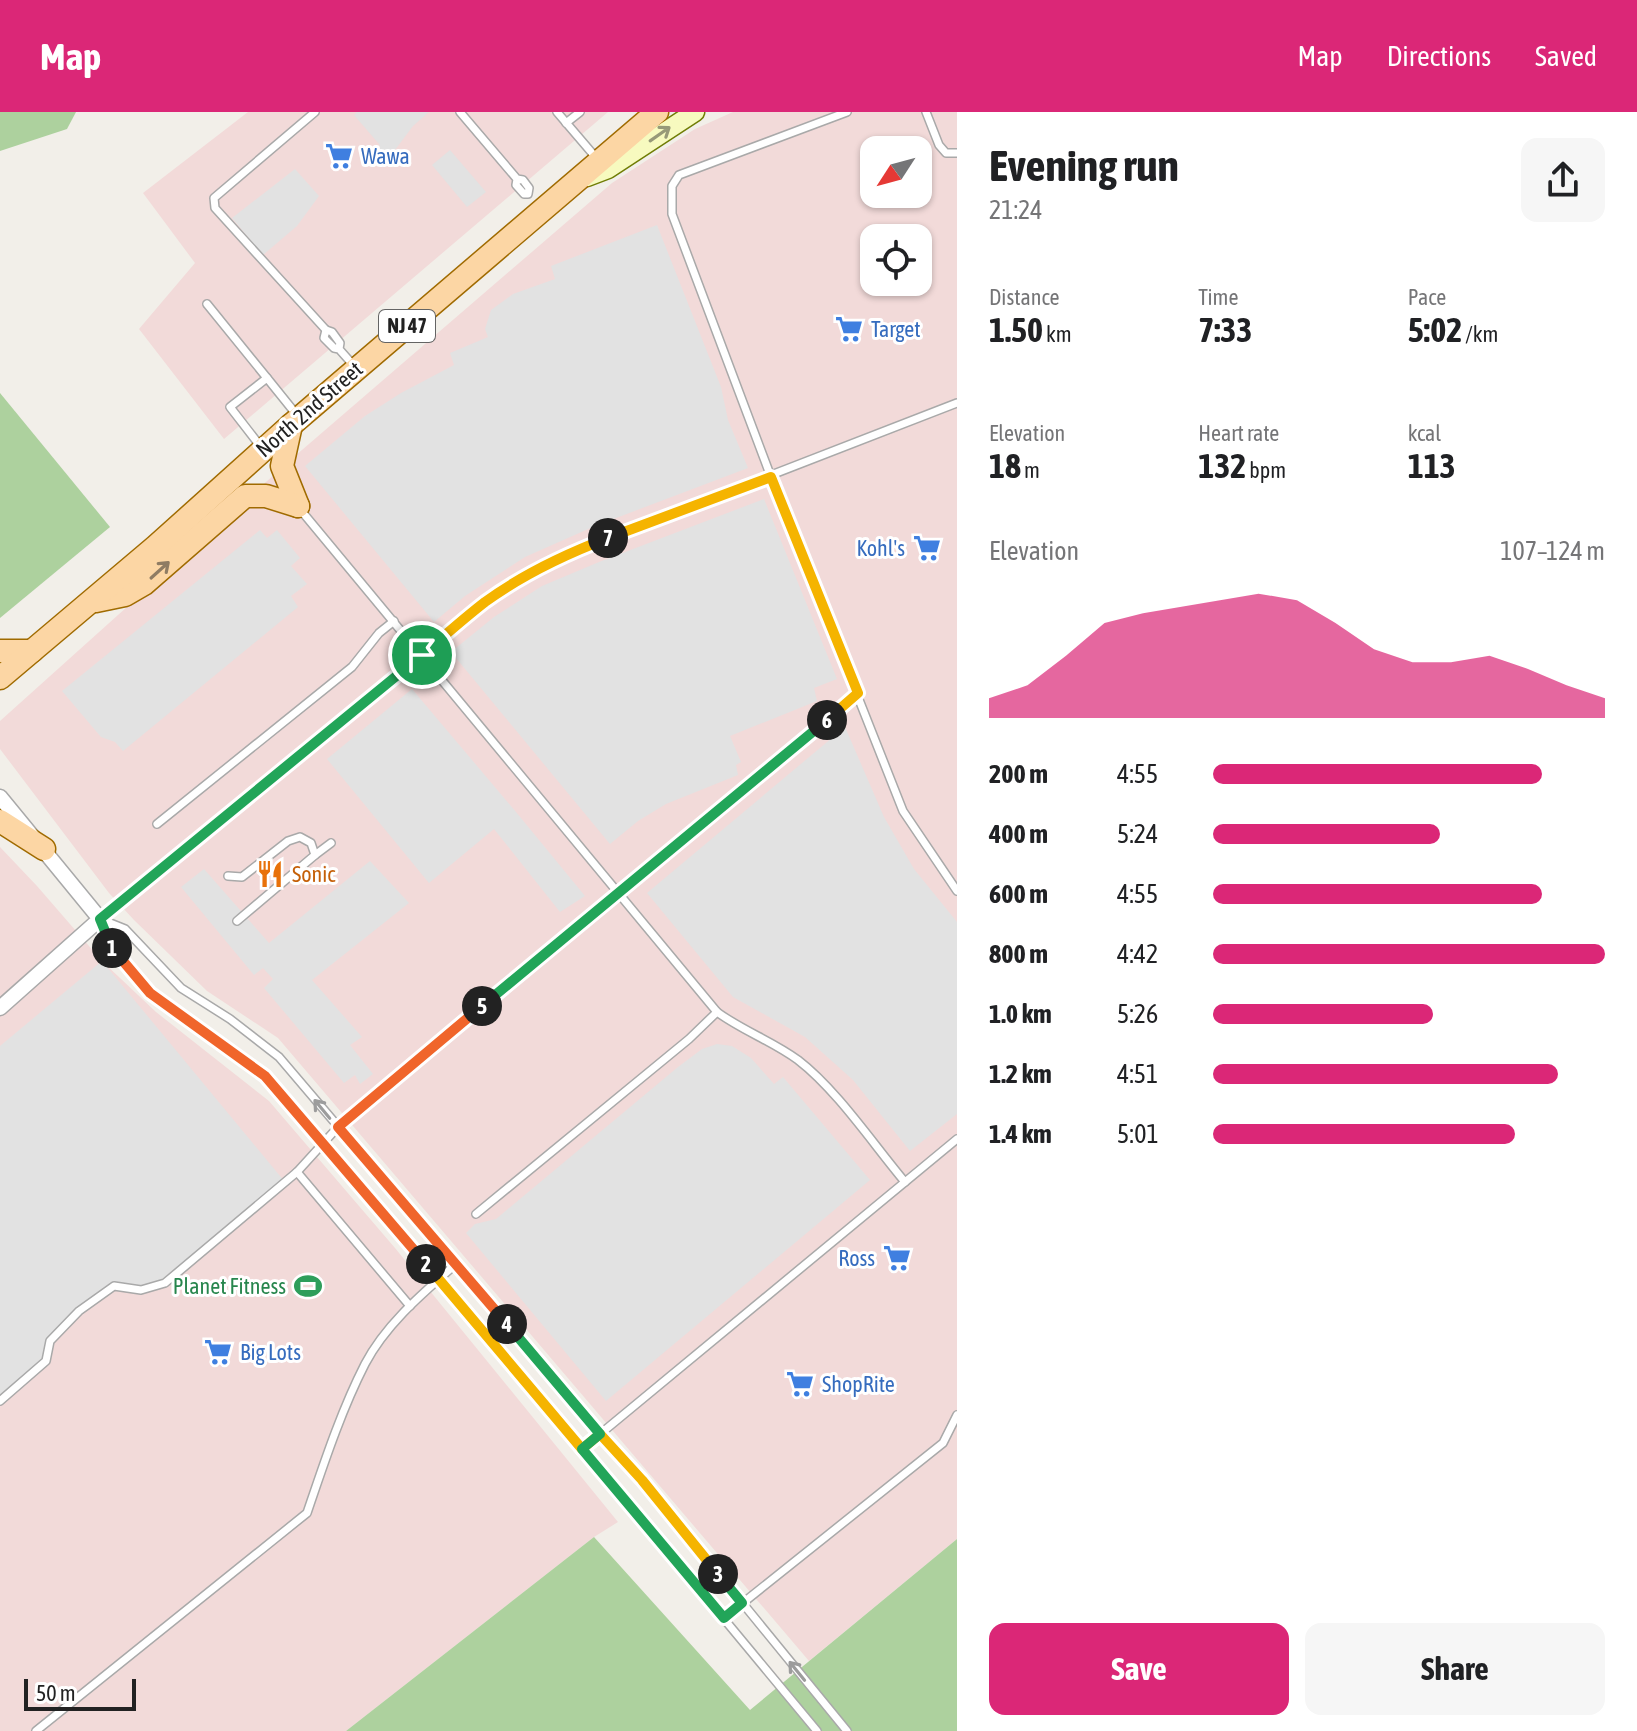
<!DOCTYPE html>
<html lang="en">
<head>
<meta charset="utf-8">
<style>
  body { margin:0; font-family:"Asap Condensed",sans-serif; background:#f6f6f6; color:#202124; height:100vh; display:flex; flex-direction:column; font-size:30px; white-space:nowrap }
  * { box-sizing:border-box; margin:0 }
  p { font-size:26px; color:#757577 }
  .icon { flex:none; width:44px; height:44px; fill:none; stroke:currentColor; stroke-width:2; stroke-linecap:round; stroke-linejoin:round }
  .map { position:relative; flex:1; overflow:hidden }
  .drawer { display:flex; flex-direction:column; background:#fff; width:680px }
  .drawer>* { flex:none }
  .needle { width:52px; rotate:234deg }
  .fabs { position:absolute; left:860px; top:24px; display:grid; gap:16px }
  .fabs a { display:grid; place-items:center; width:72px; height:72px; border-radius:16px; background:#fff; box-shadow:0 2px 6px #0004; font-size:40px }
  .scale { position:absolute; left:24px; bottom:20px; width:112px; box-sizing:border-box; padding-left:8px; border:4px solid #222; border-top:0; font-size:22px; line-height:28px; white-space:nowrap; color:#222; -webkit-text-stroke:6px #fff; paint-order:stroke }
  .pin { position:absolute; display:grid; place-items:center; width:68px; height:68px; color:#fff; margin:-34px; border:4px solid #fff; border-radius:50%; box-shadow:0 2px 8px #0007 }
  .km { position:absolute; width:40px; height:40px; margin:-20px; border-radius:50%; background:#222; color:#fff; font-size:22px; line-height:40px; text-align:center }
  .round { display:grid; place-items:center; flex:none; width:84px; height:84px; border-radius:16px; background:#f6f6f6 }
  .overview { display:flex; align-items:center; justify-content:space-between; height:136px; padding:0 32px }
  h1 { font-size:44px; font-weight:700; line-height:60px }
  .figures { display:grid; grid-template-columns:repeat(3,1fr); gap:12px; height:136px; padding:8px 32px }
  .figures div { display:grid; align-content:center }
  .figures b { font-size:34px; font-weight:700 }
  .figures small { font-size:22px; font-weight:400 }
  .figures p { font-size:22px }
  .chart { height:224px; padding:16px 32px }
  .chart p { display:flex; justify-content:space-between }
  .chart svg { width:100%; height:144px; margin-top:8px; fill:#db2777; opacity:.7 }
  .button { display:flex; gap:16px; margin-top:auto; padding:16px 32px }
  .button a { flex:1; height:92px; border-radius:16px; background:#db2777; color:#fff; font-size:32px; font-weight:700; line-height:92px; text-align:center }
  .button a+a { background:#f6f6f6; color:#202124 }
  ul { padding:0 32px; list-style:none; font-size:26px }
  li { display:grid; grid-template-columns:128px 96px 1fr; align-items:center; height:60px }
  li i { height:20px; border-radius:10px; background:#db2777 }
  header { display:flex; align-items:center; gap:48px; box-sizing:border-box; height:112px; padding:0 40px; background:#db2777; color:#fff }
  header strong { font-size:38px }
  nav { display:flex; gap:44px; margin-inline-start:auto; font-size:28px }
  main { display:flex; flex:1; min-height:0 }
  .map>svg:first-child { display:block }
</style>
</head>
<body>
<header>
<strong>Map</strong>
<nav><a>Map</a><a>Directions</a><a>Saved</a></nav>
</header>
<main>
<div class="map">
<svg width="957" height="1619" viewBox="0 0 957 1619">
  <rect width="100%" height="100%" fill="#f2efe9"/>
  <!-- commercial -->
  <g fill="#f2dad9" fill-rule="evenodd">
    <path d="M248 0H608L224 327 139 217 195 151 143 81Z"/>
    <path d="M733 0H957V1427L809 1549 278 926 207 879 134 808 109 781 0 637V609L295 344 612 71 695 17ZM874 38H918V82H874ZM874 126H918V170H874Z"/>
    <path d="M0 735 37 774 102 849 156 900 269 989 395 1136 618 1410 594 1425 346 1619H0Z"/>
  </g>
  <!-- forest -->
  <g fill="#add19e">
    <path d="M0 0H76L67 17 0 39Z"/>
    <path d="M0 281 110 415 0 506Z"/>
    <path d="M594 1425 750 1598 957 1427V1619H346Z"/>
  </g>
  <!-- parking -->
  <g fill="#e2e2e2">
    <path d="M357 0H429L413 14 389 46 382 45 379 32 354 3Z"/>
    <path d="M450 38 486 80 467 95 432 53Z"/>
    <path d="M295 57 319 84 297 114 263 143 232 106Z"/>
    <path d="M657 113 721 275 728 308 748 356 595 414 525 445 465 484 434 510 305 354 365 304 401 281 454 253 450 241 488 225 485 217 491 198 513 182 555 167 551 154Z"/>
    <path d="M764 387 837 567 814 576 817 589 730 624 741 650 736 653 738 663 666 692 638 709 610 732 451 540 494 505 542 474 599 450Z"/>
    <path d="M260 418 267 426 277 418 300 446 291 454 307 472 291 484 298 495 123 639 115 630 101 625 62 579Z"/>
    <path d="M412 577 516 700 585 784 560 800 494 717 429 771 327 647Z"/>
    <path d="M845 615 884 705 914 757 957 810V1002L910 1039 853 968 805 925 733 885 647 781Z"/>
    <path d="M370 749 409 791 312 868 362 925 350 933 373 962 360 972 355 963 344 971 264 876 273 867 263 856 254 863 181 775 204 757 269 831Z"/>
    <path d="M102 849 285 1070 165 1171 141 1178 114 1174 50 1229 46 1249 0 1289V934Z"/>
    <path d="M717 932 732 934 751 946 774 972 783 965 870 1068 606 1289 466 1121 475 1112 496 1107 678 955 702 937Z"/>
  </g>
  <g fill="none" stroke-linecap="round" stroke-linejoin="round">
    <!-- lane casing -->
    <g stroke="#a9a9a9" stroke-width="10">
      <g id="lane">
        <path d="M315 0 214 86 215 96 326 218"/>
        <path d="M460 0 517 67 523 68 529 76 528 82H524L516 73 517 67"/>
        <path d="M557 0 598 48"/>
        <path d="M847 0 679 63 672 74V102L771 365 903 699 957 779"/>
        <path d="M926 0 939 33 946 41H957"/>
        <path d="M566 11 580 0"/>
        <path d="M207 192 267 266"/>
        <path d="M339 237 340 231 332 220 326 218 324 226 334 236 339 237 355 255"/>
        <path d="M261 335 230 295 267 266 296 302"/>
        <path d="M299 396 717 900C743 919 772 929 798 948 837 978 873 1032 905 1070"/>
        <path d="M157 712 352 555 379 521 394 509"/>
        <path d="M315 743 331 731"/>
        <path d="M228 764 242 765 288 729 300 725 311 731 315 743 237 809"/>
        <path d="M100 807 125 817 181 876 230 907 279 945 600 1322 642 1368 847 1619"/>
        <path d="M100 807 108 832 150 881 265 964 622 1384 817 1619"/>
        <path d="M100 807 487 489 526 465 580 437 957 291"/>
        <path d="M297 1060 410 1194"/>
        <path d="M476 1102 689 927 717 900"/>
        <path d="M0 1289 46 1249 50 1229 79 1199 114 1174 141 1178 165 1171 297 1060 338 1015 387 973 858 581"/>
        <path d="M582 1337 957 1027"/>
        <path d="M724 1506 943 1331 957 1303"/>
        <path d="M36 1619 307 1401C324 1351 341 1299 365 1252 386 1212 423 1181 456 1152"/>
      </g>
    </g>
    <!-- street casing -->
    <g stroke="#a9a9a9" stroke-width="17">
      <path id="street" d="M0 685 100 807 0 896"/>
    </g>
    <!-- secondary casing -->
    <g stroke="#707d05" stroke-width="21">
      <path id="secondary" d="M587 65 608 57 695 0"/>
    </g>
    <!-- primary casing -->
    <g stroke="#a06b00" stroke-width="25">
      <g id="primary">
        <path d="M291 313 282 354 298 394"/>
        <path d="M96 489 125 483 144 472 245 384H266L298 394"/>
        <path d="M0 539H32"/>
        <path d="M0 566 155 435 291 313 657 0"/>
        <path d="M0 709 44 737"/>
      </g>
    </g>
    <!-- lane -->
    <use href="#lane" stroke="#fff" stroke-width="7"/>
    <!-- street -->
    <use href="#street" stroke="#fff" stroke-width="14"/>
    <!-- secondary -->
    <use href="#secondary" stroke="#f7fabf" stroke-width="18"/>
    <!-- primary -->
    <use href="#primary" stroke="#fcd6a4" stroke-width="22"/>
  </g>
  <!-- one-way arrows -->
  <defs><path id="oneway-shaft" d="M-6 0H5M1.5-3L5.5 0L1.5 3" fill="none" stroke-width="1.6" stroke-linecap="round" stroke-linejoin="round" transform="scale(2)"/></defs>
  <use stroke="#979978" href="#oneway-shaft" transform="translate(660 22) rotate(-35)"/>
  <use stroke="#8f7c63" href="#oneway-shaft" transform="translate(160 458) rotate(-42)"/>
  <g stroke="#9c9c9c">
    <use href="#oneway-shaft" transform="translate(322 997) rotate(-130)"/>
    <use href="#oneway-shaft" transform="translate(797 1559) rotate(-129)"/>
  </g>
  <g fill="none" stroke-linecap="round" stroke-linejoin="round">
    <!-- split-1 casing -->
    <g stroke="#fff" stroke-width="16">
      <path id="split-1" d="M112 836 100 807 422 543"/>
    </g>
    <!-- split-2 casing -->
    <g stroke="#fff" stroke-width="16">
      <path id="split-2" d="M112 836 150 881 265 964 426 1152"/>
    </g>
    <!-- split-3 casing -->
    <g stroke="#fff" stroke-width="16">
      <path id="split-3" d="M426 1152 582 1337 600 1322 642 1368 718 1462"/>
    </g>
    <!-- split-4 casing -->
    <g stroke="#fff" stroke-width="16">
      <path id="split-4" d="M507 1212 600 1322 582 1337 724 1506 742 1491 718 1462"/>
    </g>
    <!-- split-5 casing -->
    <g stroke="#fff" stroke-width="16">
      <path id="split-5" d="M482 894 338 1015 507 1212"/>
    </g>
    <!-- split-6 casing -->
    <g stroke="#fff" stroke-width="16">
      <path id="split-6" d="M482 894 827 608"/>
    </g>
    <!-- split-7 casing -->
    <g stroke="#fff" stroke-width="16">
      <path id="split-7" d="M608 426 771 365 858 581 827 608"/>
    </g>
    <!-- split-8 casing -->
    <g stroke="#fff" stroke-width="16">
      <path id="split-8" d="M422 543C443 525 463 507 485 490 522 463 566 442 608 426"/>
    </g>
    <!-- split-1 -->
    <use href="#split-1" stroke="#22a559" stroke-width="10"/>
    <!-- split-2 -->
    <use href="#split-2" stroke="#f0652b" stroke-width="10"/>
    <!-- split-3 -->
    <use href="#split-3" stroke="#f5b400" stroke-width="10"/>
    <!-- split-4 -->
    <use href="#split-4" stroke="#22a559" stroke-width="10"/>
    <!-- split-5 -->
    <use href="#split-5" stroke="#f0652b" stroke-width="10"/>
    <!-- split-6 -->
    <use href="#split-6" stroke="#22a559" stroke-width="10"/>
    <!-- split-7 -->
    <use href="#split-7" stroke="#f5b400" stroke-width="10"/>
    <!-- split-8 -->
    <use href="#split-8" stroke="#f5b400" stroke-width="10"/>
  </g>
  <!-- icons -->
  <defs>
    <g id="supermarket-bare" transform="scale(2.16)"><path d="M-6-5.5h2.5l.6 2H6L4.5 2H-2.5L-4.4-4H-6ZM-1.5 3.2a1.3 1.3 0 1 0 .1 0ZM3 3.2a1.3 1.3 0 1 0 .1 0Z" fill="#3f7fe0" stroke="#fff" stroke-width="2.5" paint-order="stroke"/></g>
    <g id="restaurant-bare" transform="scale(2.16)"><path d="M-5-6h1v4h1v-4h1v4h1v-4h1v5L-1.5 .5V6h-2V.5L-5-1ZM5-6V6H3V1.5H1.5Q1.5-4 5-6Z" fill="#e8710a" stroke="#fff" stroke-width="2.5" paint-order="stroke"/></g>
    <g id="stadium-bare" transform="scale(2.16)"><path d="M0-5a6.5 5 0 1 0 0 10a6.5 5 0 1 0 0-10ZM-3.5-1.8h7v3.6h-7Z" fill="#2e9e5b" stroke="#fff" stroke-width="2.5" paint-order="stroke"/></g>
  </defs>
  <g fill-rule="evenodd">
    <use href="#supermarket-bare" x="339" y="44"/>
    <use href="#supermarket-bare" x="849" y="217"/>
    <use href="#supermarket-bare" x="927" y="436"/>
    <use href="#restaurant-bare" x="270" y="762"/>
    <use href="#supermarket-bare" x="897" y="1146"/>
    <use href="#stadium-bare" x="308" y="1174"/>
    <use href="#supermarket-bare" x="218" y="1240"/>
    <use href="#supermarket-bare" x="800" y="1272"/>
  </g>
  <g text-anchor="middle" stroke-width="6" stroke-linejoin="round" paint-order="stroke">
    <!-- shield labels -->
    <rect fill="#fff" stroke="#646464" stroke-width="2" x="379" y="198" width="56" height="32" rx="6"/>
    <g font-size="20" font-weight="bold" fill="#222">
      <text x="407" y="221">NJ 47</text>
    </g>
    <!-- shop labels -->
    <g font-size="22" fill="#366cbe" stroke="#fff" text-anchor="start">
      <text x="361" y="52">Wawa</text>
      <text x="871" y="225">Target</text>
      <text x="905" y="444" text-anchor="end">Kohl's</text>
      <text x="875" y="1154" text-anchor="end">Ross</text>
      <text x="240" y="1248">Big Lots</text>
      <text x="822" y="1280">ShopRite</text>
    </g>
    <!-- street labels -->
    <g font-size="22" fill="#222" stroke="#fff">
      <text transform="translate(309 297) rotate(-41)" y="8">North 2nd Street</text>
    </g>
    <!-- food labels -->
    <g font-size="22" fill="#c56008" stroke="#fff" text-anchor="start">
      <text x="292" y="770">Sonic</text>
    </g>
    <!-- leisure labels -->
    <g font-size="22" fill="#27864d" stroke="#fff" text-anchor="end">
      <text x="286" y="1182">Planet Fitness</text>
    </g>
  </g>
</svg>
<div class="fabs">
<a><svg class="needle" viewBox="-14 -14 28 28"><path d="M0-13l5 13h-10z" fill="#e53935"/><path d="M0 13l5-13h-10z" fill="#757577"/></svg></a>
<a><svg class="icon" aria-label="locate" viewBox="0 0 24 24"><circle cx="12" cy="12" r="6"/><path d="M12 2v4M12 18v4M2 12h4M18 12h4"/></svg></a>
</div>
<div class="scale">50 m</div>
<div class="pin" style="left:422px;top:543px;background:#1e9e55"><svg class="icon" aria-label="arrive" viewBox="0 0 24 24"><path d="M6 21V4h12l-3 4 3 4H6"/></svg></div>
<b class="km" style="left:112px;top:836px">1</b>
<b class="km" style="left:426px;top:1152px">2</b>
<b class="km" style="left:718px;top:1462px">3</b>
<b class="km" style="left:507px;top:1212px">4</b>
<b class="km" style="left:482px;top:894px">5</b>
<b class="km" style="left:827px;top:608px">6</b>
<b class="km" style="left:608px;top:426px">7</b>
</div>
<section class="drawer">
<div class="overview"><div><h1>Evening run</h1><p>21:24</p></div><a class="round"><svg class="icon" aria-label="share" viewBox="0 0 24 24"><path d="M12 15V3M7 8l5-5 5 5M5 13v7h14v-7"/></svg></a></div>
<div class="figures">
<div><p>Distance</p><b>1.50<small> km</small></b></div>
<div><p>Time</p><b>7:33</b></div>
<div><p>Pace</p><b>5:02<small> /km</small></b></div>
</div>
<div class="figures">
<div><p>Elevation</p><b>18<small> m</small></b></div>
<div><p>Heart rate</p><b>132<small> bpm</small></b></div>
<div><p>kcal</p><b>113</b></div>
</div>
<div class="chart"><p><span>Elevation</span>107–124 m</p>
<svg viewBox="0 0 160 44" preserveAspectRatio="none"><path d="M0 44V38L10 34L20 25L30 15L40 12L50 10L60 8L70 6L80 8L90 15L100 23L110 27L120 27L130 25L140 29L150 34L160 38V44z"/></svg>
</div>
<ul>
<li><b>200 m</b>4:55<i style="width:84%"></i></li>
<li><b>400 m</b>5:24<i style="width:58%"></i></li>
<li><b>600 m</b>4:55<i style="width:84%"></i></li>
<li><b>800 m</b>4:42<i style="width:100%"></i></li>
<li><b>1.0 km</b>5:26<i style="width:56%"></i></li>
<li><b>1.2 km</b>4:51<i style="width:88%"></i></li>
<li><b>1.4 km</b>5:01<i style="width:77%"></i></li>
</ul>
<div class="button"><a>Save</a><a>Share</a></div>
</section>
</main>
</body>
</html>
